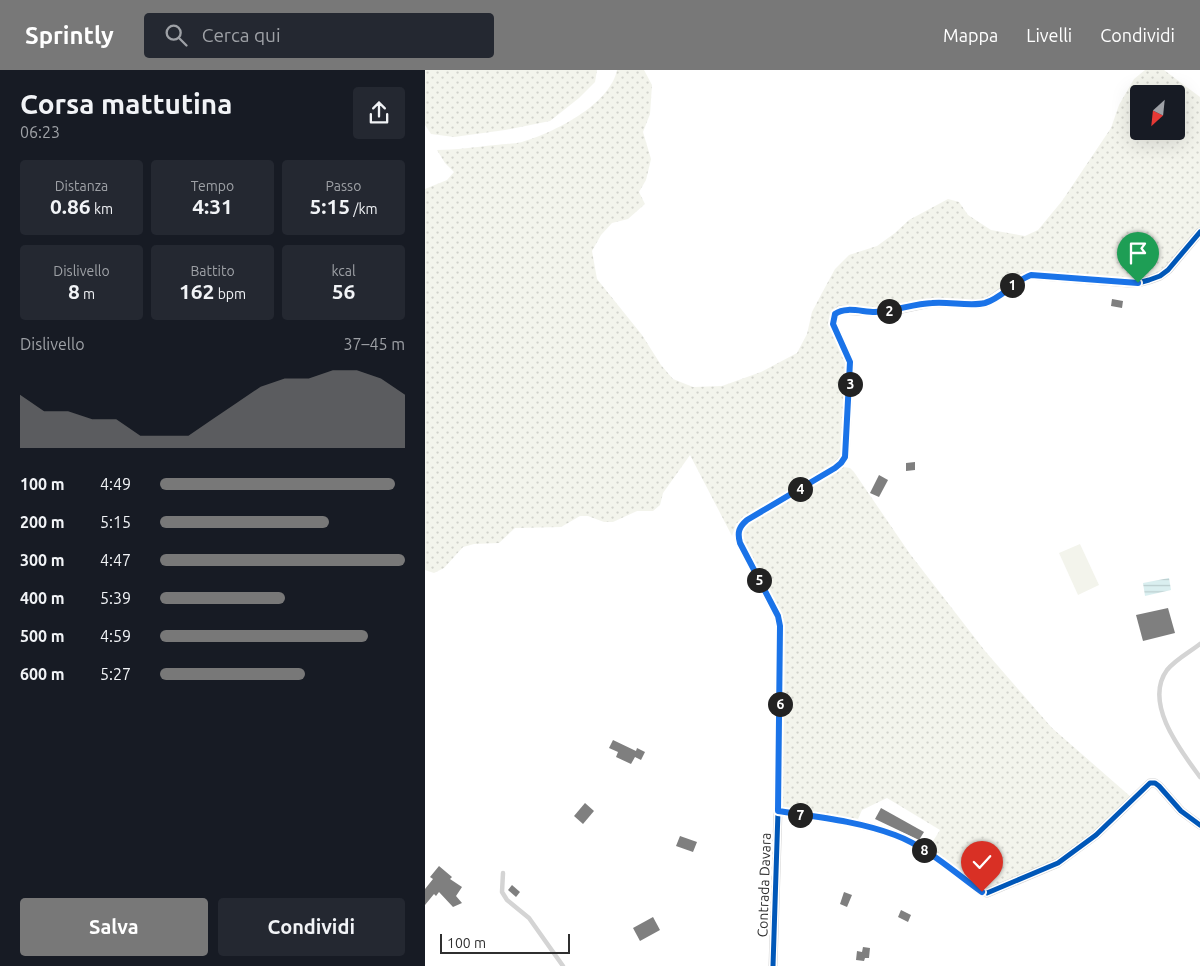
<!DOCTYPE html>
<html lang="it">
<head>
<meta charset="utf-8">
<style>
  body { margin:0; font-family:Ubuntu,sans-serif; background:#242831; color:#f1f3f6; height:100vh; display:flex; flex-direction:column; font-size:19px; white-space:nowrap }
  * { box-sizing:border-box; margin:0 }
  p { font-size:16px; color:#9ea1a6 }
  .icon { flex:none; width:28px; height:28px; fill:none; stroke:currentColor; stroke-width:2; stroke-linecap:round; stroke-linejoin:round }
  .map { position:relative; flex:1; overflow:hidden }
  .drawer { display:flex; flex-direction:column; background:#171b24; width:425px }
  .drawer>* { flex:none }
  .needle { width:32px; rotate:207deg }
  .tools { position:absolute; left:705px; top:15px; display:grid; gap:10px }
  .tools a { display:grid; place-items:center; width:55px; height:55px; border-radius:5px; background:#171b24; box-shadow:0 5px 20px #0002; font-size:25px }
  .scale { position:absolute; left:15px; bottom:12px; width:130px; box-sizing:border-box; padding-left:5px; border:2px solid #2f2f2f; border-top:0; font-size:14px; line-height:18px; white-space:nowrap; color:#2f2f2f; -webkit-text-stroke:4px #fff; paint-order:stroke }
  .pin { position:absolute; display:grid; place-items:center; width:42px; height:42px; color:#fff; margin:-51px -21px; border-radius:50% 50% 50% 0; rotate:-45deg; box-shadow:0 0 5px #0007 }
  .pin .icon { rotate:45deg }
  .km { position:absolute; width:25px; height:25px; margin:-12px; border-radius:50%; background:#222; color:#fff; font-size:14px; line-height:25px; text-align:center }
  .round { display:grid; place-items:center; flex:none; width:52px; height:52px; border-radius:5px; background:#242831 }
  .head { display:flex; align-items:center; justify-content:space-between; height:85px; padding:0 20px }
  h1 { font-size:28px; font-weight:600; line-height:38px }
  .stats { display:grid; grid-template-columns:repeat(3,1fr); gap:8px; height:85px; padding:5px 20px }
  .stats div { display:grid; align-content:center; border-radius:5px; background:#242831; text-align:center }
  .stats b { font-size:21px; font-weight:600 }
  .stats small { font-size:14px; font-weight:400 }
  .stats p { font-size:14px }
  .chart { height:140px; padding:10px 20px }
  .chart p { display:flex; justify-content:space-between }
  .chart svg { width:100%; height:90px; margin-top:5px; fill:#787878; opacity:.7 }
  .button { display:flex; gap:10px; margin-top:auto; padding:10px 20px }
  .button a { flex:1; height:58px; border-radius:5px; background:#787878; color:#fff; font-size:20px; font-weight:600; line-height:58px; text-align:center }
  .button a+a { background:#242831; color:#f1f3f6 }
  ul { padding:0 20px; list-style:none; font-size:16px }
  li { display:grid; grid-template-columns:80px 60px 1fr; align-items:center; height:38px }
  li i { height:12px; border-radius:6px; background:#787878 }
  header { display:flex; align-items:center; gap:30px; box-sizing:border-box; height:70px; padding:0 25px; background:#787878; color:#fff }
  header strong { font-size:24px }
  nav { display:flex; gap:28px; margin-inline-start:auto; font-size:18px }
  .search { width:350px; height:45px; background:#242831; display:flex; align-items:center; gap:12px; box-sizing:border-box; padding:0 18px; border-radius:5px; color:#9ea1a6; font-size:19px }
  main { display:flex; flex:1; min-height:0 }
  .map>svg:first-child { display:block }
</style>
</head>
<body>
<header>
<strong>Sprintly</strong>
<div class="search"><svg class="icon" aria-label="search" viewBox="0 0 24 24"><circle cx="10" cy="10" r="6"/><path d="M15 15l6 6"/></svg>Cerca qui</div>
<nav><a>Mappa</a><a>Livelli</a><a>Condividi</a></nav>
</header>
<main>
<section class="drawer">
<div class="head"><div><h1>Corsa mattutina</h1><p>06:23</p></div><a class="round"><svg class="icon" aria-label="share" viewBox="0 0 24 24"><path d="M12 15V3M7 8l5-5 5 5M5 13v7h14v-7"/></svg></a></div>
<div class="stats">
<div><p>Distanza</p><b>0.86<small> km</small></b></div>
<div><p>Tempo</p><b>4:31</b></div>
<div><p>Passo</p><b>5:15<small> /km</small></b></div>
</div>
<div class="stats">
<div><p>Dislivello</p><b>8<small> m</small></b></div>
<div><p>Battito</p><b>162<small> bpm</small></b></div>
<div><p>kcal</p><b>56</b></div>
</div>
<div class="chart"><p><span>Dislivello</span>37–45 m</p>
<svg viewBox="0 0 160 44" preserveAspectRatio="none"><path d="M0 44V18L10 26L20 26L30 30L40 30L50 38L60 38L70 38L80 30L90 22L100 14L110 10L120 10L130 6L140 6L150 10L160 18V44z"/></svg>
</div>
<ul>
<li><b>100 m</b>4:49<i style="width:96%"></i></li>
<li><b>200 m</b>5:15<i style="width:69%"></i></li>
<li><b>300 m</b>4:47<i style="width:100%"></i></li>
<li><b>400 m</b>5:39<i style="width:51%"></i></li>
<li><b>500 m</b>4:59<i style="width:85%"></i></li>
<li><b>600 m</b>5:27<i style="width:59%"></i></li>
</ul>
<div class="button"><a>Salva</a><a>Condividi</a></div>
</section>
<div class="map">
<svg width="775" height="896" viewBox="0 0 775 896">
  <defs>
    <pattern id="grass-dots" width="8" height="8" patternUnits="userSpaceOnUse" patternTransform="scale(1.25)"><rect width="8" height="8" fill="#f3f4ec"/><path d="M2 2h.1M6 6h.1" fill="none" stroke="#d1d2cb" stroke-width="1.8" stroke-linecap="round"/></pattern>
    <pattern id="water-rules" width="6" height="5" patternUnits="userSpaceOnUse" patternTransform="scale(1.25)"><rect width="6" height="5" fill="#daeff0"/><path d="M0 2.5h6" fill="none" stroke="#bbcdce"/></pattern>
  </defs>
  <rect width="100%" height="100%" fill="#fff"/>
  <!-- grass -->
  <g fill="url(#grass-dots)" fill-rule="evenodd">
    <path d="M0 0H172L170 12 154 28 125 51 80 60 29 67 6 64 0 55Z"/>
    <path d="M192 0H219L227 15 225 44 218 62 226 89 221 110 214 122 220 134 203 149 187 153 176 165 167 181 172 209 217 265 236 295 248 309 268 317 297 316 336 302 372 283 382 264 387 242 397 223 410 199 424 185 452 176 470 163 484 150 523 129 534 132 543 145 566 160 600 166 613 160 637 131 686 58 694 35 709 9 720 0H739L775 27V158L742 196 732 203 711 210 613 201 604 202 562 230 449 239 421 236 404 253 406 261 416 276 423 292 418 385 408 397 311 454 307 466 265 385 238 423 235 435 228 441H212L188 452H179L163 446H155L136 457 90 458 74 473 49 474 38 477 19 498 9 503 0 500V119L22 110 29 102 20 93 12 80C31 80 50 77 70 75 78 74 88 74 97 72 128 63 185 35 192 0ZM714 24H751V61H714Z"/>
    <path d="M418 397 425 398 429 402 485 484 560 581 627 658 706 727 680 754 635 788 563 819 503 779 515 760 462 728 437 740 433 749 356 737 359 568 317 472 318 459 323 453Z"/>
  </g>
  <!-- pitch -->
  <path fill="#f3f4ec" d="M655 474 674 515 653 525 634 483Z"/>
  <!-- water -->
  <path fill="url(#water-rules)" d="M744 508 746 520 720 526 718 513Z"/>
  <!-- building -->
  <g fill="#7f7f7f">
    <path d="M687 229 698 231 697 238 686 236Z"/>
    <path d="M490 392V400L481 401V393Z"/>
    <path d="M454 405 463 410 454 427 445 423Z"/>
    <path d="M743 538 750 563 718 571 711 545Z"/>
    <path d="M188 670 211 681 212 678 220 682 216 690 210 687 206 694 191 687 193 682 184 678Z"/>
    <path d="M160 733 169 741 158 754 149 746Z"/>
    <path d="M456 738 499 762 494 770 450 749Z"/>
    <path d="M255 766 272 772 268 782 251 776Z"/>
    <path d="M14 796 27 807 25 809 37 817 31 826 37 833 28 837 14 822 11 826 9 824 0 835V819L8 809 5 807Z"/>
    <path d="M87 815 95 822 91 827 83 820Z"/>
    <path d="M419 822 427 825 422 837 415 834Z"/>
    <path d="M476 840 486 845 483 852 473 847Z"/>
    <path d="M228 847 235 860 215 871 208 858Z"/>
    <path d="M438 877 445 878 444 888H440L439 891 431 890 432 881 437 882Z"/>
  </g>
  <g fill="none" stroke-linecap="round" stroke-linejoin="round">
    <!-- lane -->
    <g stroke="#d4d4d4" stroke-width="4.5">
      <path d="M775 574C765 582 751 589 742 600 718 633 756 681 775 707"/>
      <path d="M78 803 77 822 82 830 104 848 138 896"/>
    </g>
    <!-- street -->
    <g stroke="#d4d4d4" stroke-width="9">
      <path d="M353 741C392 747 432 751 470 765 502 777 529 802 557 821L562 823 633 793 671 765 725 713H730L734 716 756 741 775 755"/>
      <path d="M348 896 353 741 355 556 353 546 315 473C312 462 314 457 322 450L410 398 420 387 425 292 408 254 410 245 415 240 449 242 472 240 505 233 553 234 561 233 597 208 605 205 703 213H713L724 210 735 206 743 200 775 162"/>
    </g>
    <!-- cycleway casing -->
    <g stroke="#fff" stroke-width="8">
      <g id="cycleway">
        <path d="M353 741C392 747 432 751 470 765 502 777 529 802 557 821L562 823 633 793 671 765 725 713H730L734 716 756 741 775 755"/>
        <path d="M348 896 353 741 355 556 353 546 315 473C312 462 314 457 322 450L410 398 420 387 425 292 408 254 410 245 415 240 449 242 472 240 505 233 553 234 561 233 597 208 605 205 703 213H713L724 210 735 206 743 200 775 162"/>
      </g>
    </g>
    <!-- cycleway -->
    <use href="#cycleway" stroke="#0057b8" stroke-width="5"/>
  </g>
  <g fill="none" stroke-linecap="round" stroke-linejoin="round">
    <!-- route casing -->
    <g stroke="#fff" stroke-width="10">
      <path id="route" d="M557 822C529 802 502 777 470 765 432 751 392 747 353 741L355 556 353 546 315 473C312 462 314 457 322 450L410 398 416 393 420 387 425 292 408 254 410 244C421 236 437 242 450 242 470 241 488 234 507 233 523 231 545 237 560 233 577 228 589 211 606 205L713 213"/>
    </g>
    <!-- route -->
    <use href="#route" stroke="#1a73e8" stroke-width="6"/>
  </g>
  <g text-anchor="middle" stroke-width="5" stroke-linejoin="round" paint-order="stroke">
    <!-- street labels -->
    <g font-size="14" fill="#2f2f2f" stroke="#fff">
      <text transform="translate(339 815) rotate(-88)" y="5">Contrada Davara</text>
    </g>
  </g>
</svg>
<div class="tools">
<a><svg class="needle" viewBox="-14 -14 28 28"><path d="M0-13l5 13h-10z" fill="#e53935"/><path d="M0 13l5-13h-10z" fill="#9ea1a6"/></svg></a>
</div>
<div class="scale">100 m</div>
<div class="pin" style="left:713px;top:213px;background:#1e9e55"><svg class="icon" aria-label="arrive" viewBox="0 0 24 24"><path d="M6 21V4h12l-3 4 3 4H6"/></svg></div>
<div class="pin" style="left:557px;top:822px;background:#d93025"><svg class="icon" aria-label="check" viewBox="0 0 24 24"><path d="M5 12l5 5 9-10"/></svg></div>
<b class="km" style="left:587px;top:215px">1</b>
<b class="km" style="left:464px;top:241px">2</b>
<b class="km" style="left:425px;top:314px">3</b>
<b class="km" style="left:375px;top:419px">4</b>
<b class="km" style="left:334px;top:510px">5</b>
<b class="km" style="left:355px;top:634px">6</b>
<b class="km" style="left:375px;top:745px">7</b>
<b class="km" style="left:499px;top:780px">8</b>
</div>
</main>
</body>
</html>
